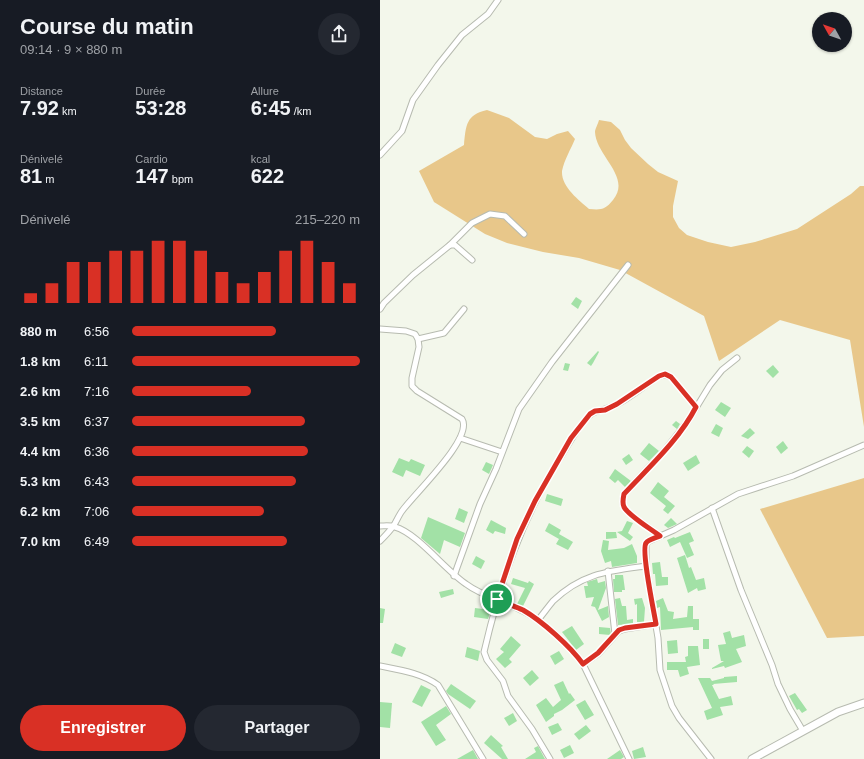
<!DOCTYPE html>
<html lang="fr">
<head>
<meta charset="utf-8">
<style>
  body { margin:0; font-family:Arial,sans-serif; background:#242831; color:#f1f3f6; height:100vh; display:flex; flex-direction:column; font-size:15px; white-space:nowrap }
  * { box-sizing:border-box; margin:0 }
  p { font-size:13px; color:#9ea1a6 }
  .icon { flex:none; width:22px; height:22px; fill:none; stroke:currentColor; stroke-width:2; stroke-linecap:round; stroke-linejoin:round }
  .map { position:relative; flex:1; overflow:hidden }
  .drawer { display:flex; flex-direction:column; background:#171b24; width:380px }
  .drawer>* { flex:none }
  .needle { width:26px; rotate:310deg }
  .fabs { position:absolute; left:432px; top:12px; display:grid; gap:8px }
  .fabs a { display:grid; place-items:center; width:40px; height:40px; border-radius:50%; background:#171b24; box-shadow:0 1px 3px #0004; font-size:20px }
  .pin { position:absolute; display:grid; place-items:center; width:34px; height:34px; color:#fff; margin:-17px; border:2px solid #fff; border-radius:50%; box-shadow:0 1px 4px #0007 }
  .round { display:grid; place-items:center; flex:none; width:42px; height:42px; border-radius:21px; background:#242831 }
  .summary { display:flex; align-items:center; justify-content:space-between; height:68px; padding:0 20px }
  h1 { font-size:22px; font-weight:800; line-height:30px }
  .figures { display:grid; grid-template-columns:repeat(3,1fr); gap:6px; height:68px; padding:4px 20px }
  .figures div { display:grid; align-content:center }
  .figures b { font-size:20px; font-weight:800 }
  .figures small { font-size:11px; font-weight:400 }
  .figures p { font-size:11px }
  .chart { height:112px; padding:8px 20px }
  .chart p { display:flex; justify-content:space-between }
  .chart svg { width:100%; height:72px; margin-top:4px; stroke:#d93025; stroke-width:6 }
  .action { display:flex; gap:8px; margin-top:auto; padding:8px 20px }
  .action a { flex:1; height:46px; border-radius:24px; background:#d93025; color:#fff; font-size:16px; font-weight:800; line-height:46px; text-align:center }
  .action a+a { background:#242831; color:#f1f3f6 }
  ul { padding:0 20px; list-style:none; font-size:13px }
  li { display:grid; grid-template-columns:64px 48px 1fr; align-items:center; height:30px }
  li i { height:10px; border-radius:5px; background:#d93025 }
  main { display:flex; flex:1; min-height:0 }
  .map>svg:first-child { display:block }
</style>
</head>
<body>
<main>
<section class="drawer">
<div class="summary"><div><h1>Course du matin</h1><p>09:14 · 9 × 880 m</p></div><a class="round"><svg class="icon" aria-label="share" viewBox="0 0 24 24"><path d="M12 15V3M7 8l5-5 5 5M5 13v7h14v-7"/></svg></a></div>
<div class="figures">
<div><p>Distance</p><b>7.92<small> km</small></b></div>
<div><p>Durée</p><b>53:28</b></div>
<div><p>Allure</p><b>6:45<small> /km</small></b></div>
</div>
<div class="figures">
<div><p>Dénivelé</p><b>81<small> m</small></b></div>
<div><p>Cardio</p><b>147<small> bpm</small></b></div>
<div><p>kcal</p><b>622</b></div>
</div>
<div class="chart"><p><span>Dénivelé</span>215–220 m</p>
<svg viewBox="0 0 160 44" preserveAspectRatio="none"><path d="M5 44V38M15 44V32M25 44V19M35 44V19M45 44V12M55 44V12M65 44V6M75 44V6M85 44V12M95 44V25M105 44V32M115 44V25M125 44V12M135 44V6M145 44V19M155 44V32"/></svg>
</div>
<ul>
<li><b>880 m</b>6:56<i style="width:63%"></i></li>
<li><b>1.8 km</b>6:11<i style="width:100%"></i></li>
<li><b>2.6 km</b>7:16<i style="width:52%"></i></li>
<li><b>3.5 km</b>6:37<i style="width:76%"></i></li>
<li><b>4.4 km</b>6:36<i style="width:77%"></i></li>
<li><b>5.3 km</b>6:43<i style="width:72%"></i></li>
<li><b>6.2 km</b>7:06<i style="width:58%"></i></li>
<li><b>7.0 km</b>6:49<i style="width:68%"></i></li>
</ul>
<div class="action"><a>Enregistrer</a><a>Partager</a></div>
</section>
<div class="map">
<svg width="484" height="759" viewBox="0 0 484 759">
  <rect width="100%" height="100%" fill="#f3f7eb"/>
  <!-- green -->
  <g fill="#e8c78a">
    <path d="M107 110 129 118 155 137 167 139 177 134 188 131 195 139C191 149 184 160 182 171 181 187 199 200 209 209 221 210 225 210 233 200 252 177 216 156 215 132 215 129 218 124 219 120L231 122 240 130 245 140 251 148 268 164 278 172 298 181 293 206V217L299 228 307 235 328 242 351 247 375 242 417 229 471 194 480 186H484V427L470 340 400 320 339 361 324 316 240 270 199 258 163 252 127 243 105 234 54 202 39 171 84 145C86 125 86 115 107 110Z"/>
    <path d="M484 478V636L447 638 380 509Z"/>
  </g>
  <!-- building -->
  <g fill="#a2e1a6">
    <path d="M196 297 202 301 198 309 191 304Z"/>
    <path d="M218 351 219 352 213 363 211 366 207 363Z"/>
    <path d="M185 363 190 364 188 371 183 370Z"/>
    <path d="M393 365 399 372 393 378 386 371Z"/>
    <path d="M341 402 351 408 345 417 335 410Z"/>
    <path d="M296 421 300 424 297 429 292 425Z"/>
    <path d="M336 424 343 428 339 437 331 433Z"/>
    <path d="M370 428 375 433 368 439 361 436Z"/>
    <path d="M403 441 408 448 401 454 396 447Z"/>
    <path d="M269 443 279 451 269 461 260 454Z"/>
    <path d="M367 446 374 451 369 458 362 452Z"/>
    <path d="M249 454 253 460 246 465 242 459Z"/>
    <path d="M316 455 320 463 308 471 303 463Z"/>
    <path d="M19 458 29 462 31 459 45 465 40 476 26 470 23 477 12 472Z"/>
    <path d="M106 462 113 465 109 474 102 470Z"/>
    <path d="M235 469 251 481 245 487 238 480 235 483 229 478Z"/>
    <path d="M278 482 289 491 284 497 295 506 288 514 283 510 286 506 270 493Z"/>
    <path d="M167 494 183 499 181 506 165 501Z"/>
    <path d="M79 508 88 512 84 523 75 519Z"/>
    <path d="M48 517 85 533 80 547 64 540 60 554 41 538Z"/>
    <path d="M291 518 297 524 288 528 284 525Z"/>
    <path d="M111 520 126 528 125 534 115 531 113 534 106 530Z"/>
    <path d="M247 521 253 523 248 533 253 537 250 541 237 532 242 531Z"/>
    <path d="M169 523 181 530 179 534 193 542 188 550 176 544 179 539 165 531Z"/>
    <path d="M226 532H236L237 538 226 539Z"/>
    <path d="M310 532 314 541 309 543 314 555 307 558 300 542 290 547 287 540 294 537 295 538Z"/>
    <path d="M223 540 229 541 228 550 244 548 252 544 257 556V563L232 567 231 561 225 563 221 551Z"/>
    <path d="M305 555 309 568 311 567 316 580 324 578 326 589 318 591 317 588 308 593 297 558Z"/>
    <path d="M96 556 105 561 101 569 92 564Z"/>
    <path d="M280 562 282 577H288V585L276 586 275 574H273L272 563Z"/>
    <path d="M235 575H243L245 590H242V592H234L233 579H235Z"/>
    <path d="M133 578 148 583 149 581 154 584 143 606 137 604 145 588 131 584Z"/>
    <path d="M217 579 218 583 225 581 226 588 218 610 228 606 229 617 222 621 215 607 211 606 214 597 206 598 204 586H208L207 582Z"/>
    <path d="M73 589 74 594 61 598 59 592Z"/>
    <path d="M240 598 242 606H246L247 620 253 619V624L238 625 235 599Z"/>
    <path d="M262 598 265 608 264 622H257V604L255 605 254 599Z"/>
    <path d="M283 598 288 611 294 612 293 619 307 617 308 606H313V619H319V630H313V627L281 630 280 607 277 608 276 601Z"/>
    <path d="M0 608 5 609 3 623H0Z"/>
    <path d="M95 608 111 610 108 619 94 617Z"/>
    <path d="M192 626 204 644 196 650 182 632Z"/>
    <path d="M219 627 230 628 231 634 230 635 219 634Z"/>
    <path d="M350 631 352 638 364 635 366 646 356 649 362 662 345 668 344 666 332 669V668L344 661H341L338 645 346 644 343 633Z"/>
    <path d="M131 636 141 645 129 659 132 662 125 668 116 659 124 652 120 649Z"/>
    <rect x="323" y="639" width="6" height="10"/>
    <path d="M297 640 298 653 288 654 287 641Z"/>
    <path d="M15 643 26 648 22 657 11 653Z"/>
    <path d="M308 646H318L320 665 307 667 309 674 300 677 298 670H287V662H306L305 657 308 656Z"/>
    <path d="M87 647 100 651 98 661 85 657Z"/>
    <path d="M179 651 184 659 175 665 170 656Z"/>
    <path d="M152 670 159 678 150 686 143 678Z"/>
    <path d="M357 676V682L333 684 334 685H332L339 699 351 696 353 705 340 707 343 715 327 720 324 711 332 708 318 678H330L332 681 344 678V677Z"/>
    <path d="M183 681 189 694 190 693 195 700 182 710 174 714V716L166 722 156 705 166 698 173 707 181 700 174 685Z"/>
    <path d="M71 684 96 701 90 709 68 694 66 691Z"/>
    <path d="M41 685 51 690 42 707 32 702Z"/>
    <path d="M415 693 427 710 422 713 419 709 417 710 409 696Z"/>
    <path d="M205 700 214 715 205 720 196 705Z"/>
    <path d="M0 702 12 703 10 728 0 727Z"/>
    <path d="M66 706 71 714 56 725 66 740 56 746 41 722Z"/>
    <path d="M133 713 137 721 129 726 124 718Z"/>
    <path d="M178 723 182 730 172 735 168 727Z"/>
    <path d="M206 725 211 731 199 740 194 734Z"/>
    <path d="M111 735 123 746 121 747 128 759H122L104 743Z"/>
    <path d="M190 745 194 753 184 758 180 750Z"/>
    <path d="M158 746 165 759H145L156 752 154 748Z"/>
    <path d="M263 747 266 757 254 759 252 751Z"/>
    <path d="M93 750 98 759H77Z"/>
    <path d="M240 750 244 757 241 759H227Z"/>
  </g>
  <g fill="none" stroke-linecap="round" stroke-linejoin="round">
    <!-- street casing -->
    <g stroke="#b7bbb0" stroke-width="7">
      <g id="street">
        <path d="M0 155 22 131 33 100 58 65 82 35 108 14 118 0"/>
        <path d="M70 245 92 223 110 214 125 216 144 234"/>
        <path d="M0 309 4 303 33 275 70 245H75L92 260"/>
        <path d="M0 329 26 331 35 334 38 339 39 347 32 378V386L37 391 82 419C94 438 34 494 22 511 19 515 17 520 14 525 10 531 5 536 0 541"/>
        <path d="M38 339 64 333 84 309"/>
        <path d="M80 438 122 452"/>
        <path d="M332 508 361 590 392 665 398 684 410 709 423 731"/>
        <path d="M0 526C5 526 10 525 15 527 37 533 65 570 86 584 102 596 123 601 141 610 161 619 190 646 203 664L249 759"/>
        <path d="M280 536C272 529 249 516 244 507 242 503 243 499 244 494L285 450 308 421 330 385 342 370 357 358"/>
        <path d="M228 571 235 634"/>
        <path d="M74 576 100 504 116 469 139 409 172 362 248 265"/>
        <path d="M158 620C163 614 168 607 173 601 202 573 229 571 266 566"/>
        <path d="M203 664 219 653 239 631 245 629 276 624"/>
        <path d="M0 666C20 670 41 673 58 685L103 759"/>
        <path d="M170 759 152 729 128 696 123 681 107 660 104 652C120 583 142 518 180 458 189 443 197 428 209 416 213 411 219 411 225 409 245 403 262 387 279 376L285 375 291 377 316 407"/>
        <path d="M331 759 299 718 292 706 280 670 278 638 266 566V544L269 541 294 530 358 494 413 476 484 445"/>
      </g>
    </g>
    <!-- secondary casing -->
    <g stroke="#b7bbb0" stroke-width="9">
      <path id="secondary" d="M372 759 458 712 484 703"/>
    </g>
    <!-- street -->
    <use href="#street" stroke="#fff" stroke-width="5"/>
    <!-- secondary -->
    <use href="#secondary" stroke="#fff" stroke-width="7"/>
  </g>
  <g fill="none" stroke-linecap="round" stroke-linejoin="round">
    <!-- route casing -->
    <g stroke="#fff" stroke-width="8">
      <path id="route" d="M285 374 291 377 316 407C299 440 269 467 244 494 243 499 242 503 244 507 249 516 271 529 280 536 276 538 269 539 266 543 261 550 274 612 276 624L245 628 239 630 218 653 203 664C190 646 162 621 143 610 134 606 125 603 117 599L137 539 155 501 191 438 210 414 215 411 225 410 237 404 279 376Z"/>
    </g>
    <!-- route -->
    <use href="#route" stroke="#d93025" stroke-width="5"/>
  </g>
</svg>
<div class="fabs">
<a><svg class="needle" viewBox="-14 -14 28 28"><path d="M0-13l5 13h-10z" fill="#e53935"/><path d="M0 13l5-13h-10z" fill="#9ea1a6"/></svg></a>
</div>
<div class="pin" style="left:117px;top:599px;background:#1e9e55"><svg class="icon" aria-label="arrive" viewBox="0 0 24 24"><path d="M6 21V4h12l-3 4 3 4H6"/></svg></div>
</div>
</main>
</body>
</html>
